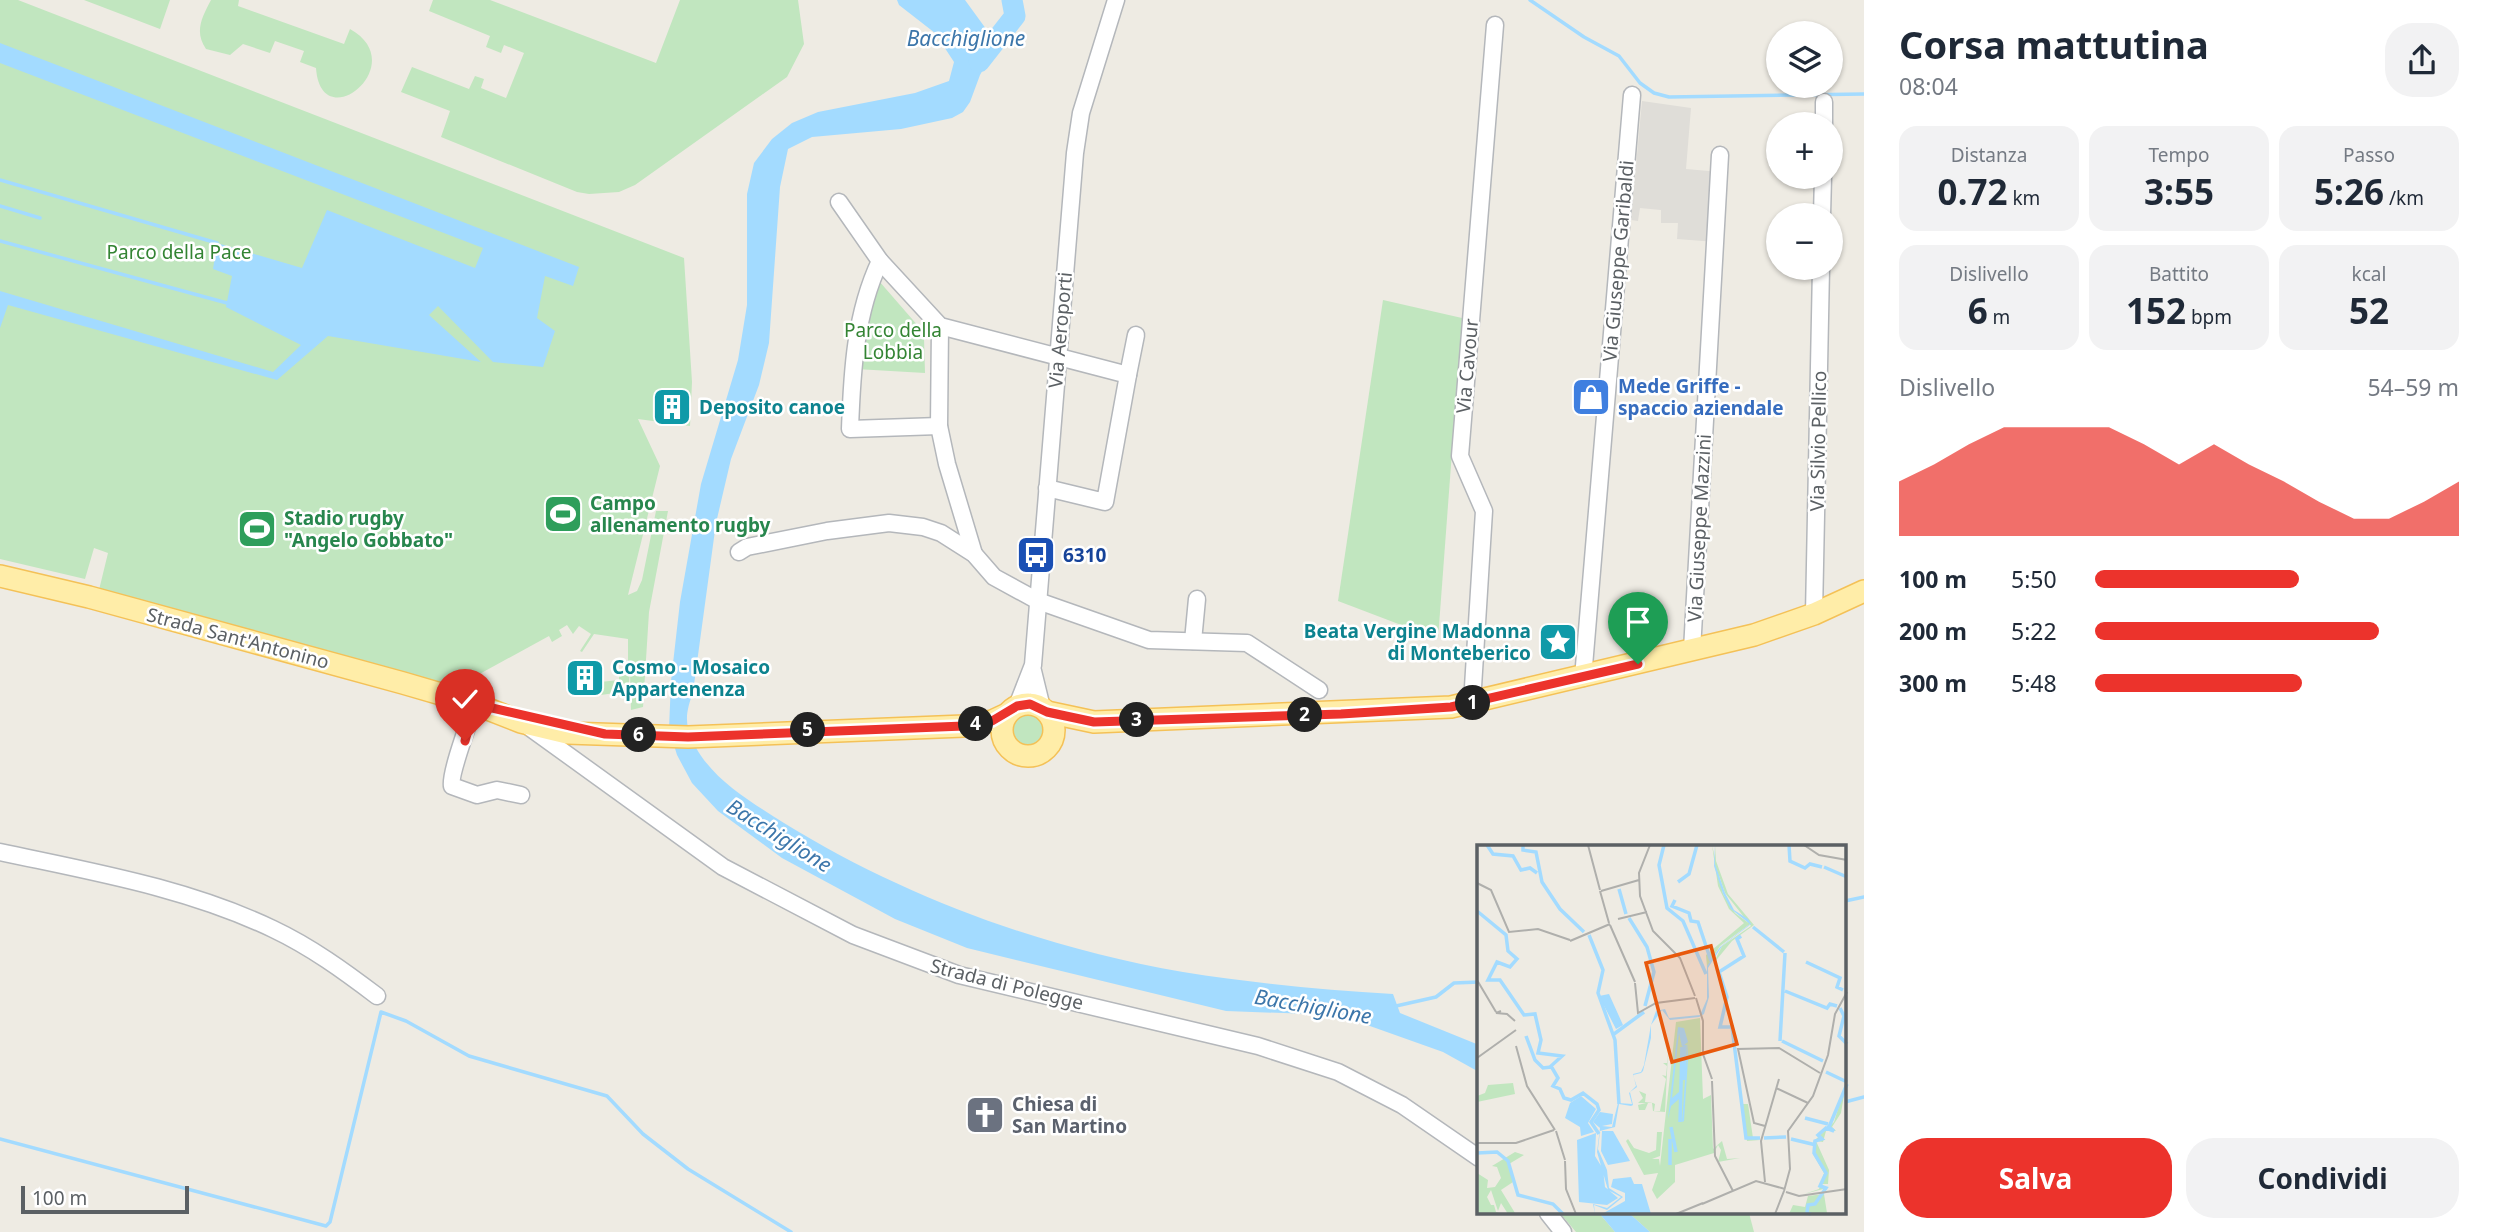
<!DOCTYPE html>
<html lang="it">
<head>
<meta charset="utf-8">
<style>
  body { margin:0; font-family:"Noto Sans",sans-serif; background:#f2f2f3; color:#1f2937; height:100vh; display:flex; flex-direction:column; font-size:26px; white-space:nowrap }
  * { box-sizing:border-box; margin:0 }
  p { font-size:23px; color:#747a83 }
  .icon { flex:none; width:38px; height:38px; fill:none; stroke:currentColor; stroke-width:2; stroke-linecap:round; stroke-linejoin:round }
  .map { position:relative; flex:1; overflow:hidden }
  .panel { display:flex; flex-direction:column; background:#fff; width:630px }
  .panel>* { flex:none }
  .buttons { position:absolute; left:1766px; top:21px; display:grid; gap:14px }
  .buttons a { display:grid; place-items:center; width:77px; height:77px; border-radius:50%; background:#fff; box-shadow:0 2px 5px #0004; font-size:35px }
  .scale { position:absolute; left:21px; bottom:18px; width:168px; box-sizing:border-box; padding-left:7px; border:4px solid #5b6064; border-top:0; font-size:19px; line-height:24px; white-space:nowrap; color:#5b6064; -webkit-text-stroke:5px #fff; paint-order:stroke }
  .pin { position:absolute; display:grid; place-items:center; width:60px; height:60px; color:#fff; margin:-72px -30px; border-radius:50% 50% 50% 0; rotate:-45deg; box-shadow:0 0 7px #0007 }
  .pin .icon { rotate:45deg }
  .km { position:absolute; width:35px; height:35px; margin:-18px; border-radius:50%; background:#222; color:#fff; font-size:19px; line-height:35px; text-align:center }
  .round { display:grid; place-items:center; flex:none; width:74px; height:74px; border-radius:28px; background:#f2f2f3 }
  .head { display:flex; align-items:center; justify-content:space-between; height:119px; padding:0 35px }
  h1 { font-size:38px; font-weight:700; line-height:52px }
  .metrics { display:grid; grid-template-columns:repeat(3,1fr); gap:10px; height:119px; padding:7px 35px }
  .metrics div { display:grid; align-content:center; border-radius:18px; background:#f2f2f3; text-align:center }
  .metrics b { font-size:35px; font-weight:700 }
  .metrics small { font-size:19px; font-weight:400 }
  .metrics p { font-size:19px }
  .chart { height:196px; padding:14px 35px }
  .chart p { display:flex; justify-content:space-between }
  .chart svg { width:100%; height:126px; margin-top:7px; fill:#ec332c; opacity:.7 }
  .action { display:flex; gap:14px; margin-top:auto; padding:14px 35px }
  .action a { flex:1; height:80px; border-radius:28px; background:#ec332c; color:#fff; font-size:28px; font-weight:700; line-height:80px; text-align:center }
  .action a+a { background:#f2f2f3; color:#1f2937 }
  ul { padding:0 35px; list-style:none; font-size:23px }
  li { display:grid; grid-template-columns:112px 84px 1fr; align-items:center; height:52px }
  li i { height:18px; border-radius:9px; background:#ec332c }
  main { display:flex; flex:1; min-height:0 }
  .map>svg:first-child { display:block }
</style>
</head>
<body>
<main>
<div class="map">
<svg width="1864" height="1232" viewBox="0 0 1864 1232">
  <rect width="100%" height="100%" fill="#eeebe3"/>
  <!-- industrial -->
  <path fill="#dfddd8" d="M1642 101 1691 108 1686 169 1720 172 1716 242 1677 239 1678 223H1661V210L1640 208 1638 221 1631 220Z"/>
  <!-- green -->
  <g fill="#c1e6bf">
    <path d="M0 0H18L684 258 692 382 690 426 638 419 660 466 628 595 637 591 642 580 656 511H668L649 612 643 707 631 710 630 673 628 691 601 695 600 682 619 680V674L628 673V639L594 634 582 652 580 651 591 634 579 626 573 634 567 625 559 630 562 636 552 642 549 636 454 688 99 590 108 553 94 548 85 579 0 559Z"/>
    <path d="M84 0H170L160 29Z"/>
    <path d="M211 0H239L238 6 344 44 350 29C413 64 321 139 316 68L300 62 304 51 275 41 270 53 243 44 230 55 206 49C194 32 202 17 211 0Z"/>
    <path d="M433 0H490L656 63 680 0H798L804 44 787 77 635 185 619 192 589 194 577 192 441 137 450 111 401 92 412 67 469 89 475 76 484 79 481 88 506 98 524 53 504 45 501 53 486 47 490 36 429 11Z"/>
    <path d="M879 281 919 327 924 338 925 373 856 369 875 283Z"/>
    <path d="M1383 300 1462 318 1438 639 1338 601Z"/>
    <circle cx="1029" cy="730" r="17"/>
    <path d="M1560 1213H1599L1615 1232H1576Z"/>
    <path d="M1629 1213H1749L1754 1232H1650Z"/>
  </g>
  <!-- water -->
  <g fill="#a3dbff">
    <path d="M897 0H965L997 44 980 75 970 102 963 112 952 118 901 129 812 137 788 149 780 187 769 343 759 385 731 459 716 523 693 692C689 704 685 715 688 728 700 773 748 800 784 823 904 897 1043 948 1183 972 1252 983 1322 990 1393 994L1400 1013 1479 1045V1072L1443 1052 1339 1015 1226 1011 967 948 895 919 782 858 718 811 692 783 677 755 669 729 671 681 680 602 701 484 738 360 747 305V194L754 163 772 139 792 123 818 112 915 93 949 81 954 62 935 33 899 5Z"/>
    <path d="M0 43 579 267 573 286 545 276 537 318 555 331 543 367 493 362 438 306 429 315 481 362 328 336 277 380 8 305 0 328V291L273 372 301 345 226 307 232 276 213 269 217 243 302 268 327 210 475 268 483 248 0 63Z"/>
    <path d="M1599 1213H1629L1650 1232H1615Z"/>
  </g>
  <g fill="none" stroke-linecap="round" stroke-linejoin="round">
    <!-- stream -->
    <g stroke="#a3dbff" stroke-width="3.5">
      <path d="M1530 0 1584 37 1619 56 1640 83 1654 93 1669 97 1864 94"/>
      <path d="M0 180 217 243"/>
      <path d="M0 206 40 218"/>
      <path d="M0 241 227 303"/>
      <path d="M1845 901 1864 897"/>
      <path d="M1396 1006 1436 997 1454 983 1479 982"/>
      <path d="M1845 1102 1864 1097"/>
      <path d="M0 1139 326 1226 330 1222 381 1012 406 1021 469 1056 607 1096 643 1134 688 1169 791 1232"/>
    </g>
    <!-- river -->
    <path stroke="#a3dbff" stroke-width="21" d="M979 62 1015 16 1012 0"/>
    <!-- minor casing -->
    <g stroke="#b4b7bb" stroke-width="19">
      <g id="minor">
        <path d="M1824 124V102"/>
        <path d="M839 202 880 261 940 326 1128 375 1105 502 1047 488"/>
        <path d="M1822 215 1823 177"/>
        <path d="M880 261C855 314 852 372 850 429L939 426"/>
        <path d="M940 326 939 426 947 464 974 554"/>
        <path d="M1128 375 1136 335"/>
        <path d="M739 552 747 547 827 531 889 523 923 527 941 533 974 554 994 577 1038 601 1149 640 1247 643 1319 690"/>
        <path d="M1814 614 1821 268"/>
        <path d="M1193 641 1197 599"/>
        <path d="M1692 650 1720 155"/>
        <path d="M1033 671 1042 708"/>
        <path d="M1583 678 1632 95"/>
        <path d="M1472 703 1484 511 1460 456 1495 25"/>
        <path d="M475 704C470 719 449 776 452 786L477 795 497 790 521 795"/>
        <path d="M1017 706 1033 665 1075 153 1081 113 1116 0"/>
        <path d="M529 727 723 867 853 935 959 975 1258 1046 1338 1072 1402 1105 1479 1158"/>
        <path d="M0 852C93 872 187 888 273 929 311 947 344 971 377 996"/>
        <path d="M1548 1213 1563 1232"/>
      </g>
    </g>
    <!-- major casing -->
    <g stroke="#f4c157" stroke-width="24">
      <g id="major">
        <path d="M0 576 89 597 403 683 475 704 521 722 567 733 688 737 964 726 992 721 1007 714"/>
        <circle cx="1028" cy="730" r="26"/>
        <path d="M1047 712 1094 722 1451 707 1754 635 1814 614 1864 591"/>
      </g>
    </g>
    <!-- minor -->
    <use href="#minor" stroke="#fff" stroke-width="16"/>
    <!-- major -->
    <use href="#major" stroke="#ffeda8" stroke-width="21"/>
  </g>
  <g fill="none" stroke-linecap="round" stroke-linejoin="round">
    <!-- route casing -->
    <g stroke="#fff" stroke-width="14">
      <path id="route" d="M465 741 475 704 605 734 688 737 964 726 992 721 1017 706 1030 704 1047 712 1094 722 1341 714 1451 707 1638 664"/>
    </g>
    <!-- route -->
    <use href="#route" stroke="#ec332c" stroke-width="9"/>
  </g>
  <!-- icons -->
  <defs>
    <g id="shop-square" transform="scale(2.0125)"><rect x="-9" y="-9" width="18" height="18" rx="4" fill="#3f7fe0" stroke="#fff"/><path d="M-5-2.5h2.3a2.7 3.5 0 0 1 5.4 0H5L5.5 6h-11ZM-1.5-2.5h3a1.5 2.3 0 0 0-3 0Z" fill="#fff"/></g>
    <g id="building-square" transform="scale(2.0125)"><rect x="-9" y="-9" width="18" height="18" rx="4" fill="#0f9aa8" stroke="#fff"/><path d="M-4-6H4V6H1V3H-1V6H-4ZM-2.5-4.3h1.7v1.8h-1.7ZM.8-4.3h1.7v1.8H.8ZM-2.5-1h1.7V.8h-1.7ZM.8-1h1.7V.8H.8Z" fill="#fff"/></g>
    <g id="stadium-square" transform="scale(2.0125)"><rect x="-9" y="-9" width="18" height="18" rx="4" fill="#2e9e5b" stroke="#fff"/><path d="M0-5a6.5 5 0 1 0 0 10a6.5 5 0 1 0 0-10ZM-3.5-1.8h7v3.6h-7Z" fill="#fff"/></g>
    <g id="bus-square" transform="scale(2.0125)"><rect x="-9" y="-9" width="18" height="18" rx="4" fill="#1a4fb4" stroke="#fff"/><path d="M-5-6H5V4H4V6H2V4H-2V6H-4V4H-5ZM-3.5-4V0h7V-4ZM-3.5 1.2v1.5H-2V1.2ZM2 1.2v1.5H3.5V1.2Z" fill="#fff"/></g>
    <g id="sight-square" transform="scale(2.0125)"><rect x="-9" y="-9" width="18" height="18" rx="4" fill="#0f9aa8" stroke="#fff"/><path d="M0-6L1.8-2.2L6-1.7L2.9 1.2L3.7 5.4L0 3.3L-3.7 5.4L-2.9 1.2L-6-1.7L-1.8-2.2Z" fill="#fff"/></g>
    <g id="church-square" transform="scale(2.0125)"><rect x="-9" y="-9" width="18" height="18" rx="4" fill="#6b7280" stroke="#fff"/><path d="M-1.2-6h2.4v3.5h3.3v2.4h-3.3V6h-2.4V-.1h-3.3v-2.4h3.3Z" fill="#fff"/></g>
  </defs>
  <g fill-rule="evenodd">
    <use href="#shop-square" x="1591" y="397"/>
    <use href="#building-square" x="672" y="407"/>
    <use href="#stadium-square" x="563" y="514"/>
    <use href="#stadium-square" x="257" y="529"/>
    <use href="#bus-square" x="1036" y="555"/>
    <use href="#sight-square" x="1558" y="642"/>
    <use href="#building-square" x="585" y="678"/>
    <use href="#church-square" x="985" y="1115"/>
  </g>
  <g text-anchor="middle" stroke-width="5" stroke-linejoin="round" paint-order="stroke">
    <!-- park labels -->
    <g font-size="19" fill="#338433" stroke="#fff">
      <text x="179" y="259">Parco della Pace</text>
      <text x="893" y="337">Parco della<tspan x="893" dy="22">Lobbia</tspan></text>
    </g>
    <!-- street labels -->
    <g font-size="19" fill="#5b6064" stroke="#fff">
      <text transform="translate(1618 261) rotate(-85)" y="7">Via Giuseppe Garibaldi</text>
      <text transform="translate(1060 330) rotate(-85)" y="7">Via Aeroporti</text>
      <text transform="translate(1467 366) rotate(-85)" y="7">Via Cavour</text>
      <text transform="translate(1818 441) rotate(-89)" y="7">Via Silvio Pellico</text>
      <text transform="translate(1699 528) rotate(-87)" y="7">Via Giuseppe Mazzini</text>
      <text transform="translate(238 638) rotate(15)" y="7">Strada Sant'Antonino</text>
      <text transform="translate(1007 984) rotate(14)" y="7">Strada di Polegge</text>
    </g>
    <!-- shop labels -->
    <g font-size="19" font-weight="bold" fill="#366cbe" stroke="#fff" text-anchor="start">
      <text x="1618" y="393">Mede Griffe -<tspan x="1618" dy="22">spaccio aziendale</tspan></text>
    </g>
    <!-- culture labels -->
    <g font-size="19" font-weight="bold" fill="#0d838f" stroke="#fff" text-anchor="start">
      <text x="699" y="414">Deposito canoe</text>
      <text x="1531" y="638" text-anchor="end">Beata Vergine Madonna<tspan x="1531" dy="22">di Monteberico</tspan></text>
      <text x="612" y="674">Cosmo - Mosaico<tspan x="612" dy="22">Appartenenza</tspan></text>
    </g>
    <!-- leisure labels -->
    <g font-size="19" font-weight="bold" fill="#27864d" stroke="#fff" text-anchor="start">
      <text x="590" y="510">Campo<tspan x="590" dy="22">allenamento rugby</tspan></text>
      <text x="284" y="525">Stadio rugby<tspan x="284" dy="22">"Angelo Gobbato"</tspan></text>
    </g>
    <!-- transit labels -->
    <g font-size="19" font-weight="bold" fill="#164399" stroke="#fff" text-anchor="start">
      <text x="1063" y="562">6310</text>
    </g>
    <!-- worship labels -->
    <g font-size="19" font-weight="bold" fill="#5b616d" stroke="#fff" text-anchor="start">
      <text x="1012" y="1111">Chiesa di<tspan x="1012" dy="22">San Martino</tspan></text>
    </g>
    <!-- water labels -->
    <g font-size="21" font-style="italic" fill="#3c76aa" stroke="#fff">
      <text x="966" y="46">Bacchiglione</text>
      <text transform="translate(779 836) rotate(32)" y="7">Bacchiglione</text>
      <text transform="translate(1313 1007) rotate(10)" y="7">Bacchiglione</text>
    </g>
  </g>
  <!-- overview -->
  <g transform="translate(1477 845)">
    <rect width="369" height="369" fill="#eeebe3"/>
    <path d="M235 0 246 49 258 68 273 79 243 101 230 122 229 110 267 78 252 64 241 41ZM238 0 239 16 251 49 277 80 255 96 236 119 245 101 274 81 248 48 238 19ZM223 173 226 254 234 250 236 304 245 296 250 314 263 313 241 317 244 305 241 300 237 308 198 320V337L180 354 175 345 181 328 167 330 149 296 151 294 157 303 172 308 179 305 180 287H185L183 311 175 314H182L183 321 199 177ZM191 208 188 267 176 266 175 258H171L168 265H162L161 260 169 258H161L166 253 162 246 169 249 168 257 176 258 178 259 177 266H183L189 234 185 230 189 231 190 221 186 218H190ZM36 238 38 249 0 257V251L8 248 11 240ZM369 238 364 268 355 282 359 286H349L346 297 339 296 352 325 351 339H344L350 343 327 349 342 344 347 328 336 309V297L357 277ZM264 259H271L276 293 283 295 270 296ZM38 307 47 310 32 319 36 337 24 345 38 368 31 369 24 358 21 366 14 345 10 352 14 360H17L19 367 26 369H0V328L11 335 10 343 18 342 24 333 20 322 15 321ZM347 349 350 368 312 369 316 360 328 362 331 351Z" fill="#c1e6bf"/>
    <path d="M238 0V19L248 48 257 65 271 74 274 79 245 101 231 123 232 152 227 169 222 172 193 175 185 165 174 180V193L166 226 164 228 156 230 160 242 153 247 156 260 154 261 142 259 138 282 123 286 121 304 130 325 132 343 146 352 130 365 117 360 118 369 116 359 130 363 144 352 131 345 120 307 123 283 116 277 123 267 136 269 135 279 125 281 135 282 141 258 155 259 152 248 159 241 156 229 164 227 167 220 174 180 179 166 188 164 192 173 223 170 230 154V121L243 102 273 79 254 64 246 49 237 21ZM132 149 146 180 139 184 122 151ZM201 182 207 183 211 197V212H217L211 214 207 276 205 277 211 197 205 202 202 188 195 253 202 247V254L194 261 191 274ZM104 251 119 264 111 278 117 287 104 291 103 282 88 273 93 258ZM125 286H136L153 316 131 320 124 306ZM119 288 118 311 126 324 128 342 141 353 130 360 102 357 100 295ZM154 332 157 339H165L174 369H125L148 356V348L134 342 136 334Z" fill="#a3dbff"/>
    <path fill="none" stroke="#a3dbff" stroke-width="3.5" d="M10 0 16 9 36 11 44 25 53 23 60 28M46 0V5L59 7 65 37 83 64 107 87M187 0 182 20 190 63 206 76 229 129M312 0 313 16 328 23 333 19 345 22M347 22 370 32M201 37 212 29 220 0M142 44 149 69M198 55 195 61 212 68 214 76 221 77 234 116M0 66 29 90 31 106 40 114 33 122 20 117 11 135H23L47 170 58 169 64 195 61 208 85 211 74 221 81 233 76 241 83 244 87 253 94 255 106 248 120 259 122 265 114 277 122 289M152 73 170 102 177 127 168 161M276 82 307 107M112 90 126 125 121 148 138 195 142 259M264 91 260 94 267 111 242 127 250 152 243 182H255L269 293H283M329 117 363 133 360 142 366 145M308 146 350 163 353 159 360 161M363 163 367 171 362 191 370 199M137 189 167 167M49 191 58 215 66 223 74 222M303 196 308 108M305 196 346 216M349 227 370 237M207 235 208 200M328 273 351 279M203 277 205 202M194 282 199 307M287 293 309 292M193 294V320M314 294 339 300M0 308 20 307 31 316 41 350 76 359 86 369M334 369 330 368 331 360 338 359 349 343 343 341 349 328 337 308 338 296 345 294 341 290 349 283 357 286 352 282 370 239"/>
    <path fill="none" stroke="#afafac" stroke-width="2" d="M111 0 123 45M173 0 162 28 163 51 176 86 203 113 218 151M327 0 342 10 370 15M0 38 14 45 32 87 61 84 93 95M123 46 132 78M124 46 162 35M141 74 170 67M133 80 158 137M93 96 133 79M0 135 19 167M158 138 161 168 179 158 218 153M219 153 226 176V209L235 234M24 166 19 168 30 169 38 176M39 201 50 241 78 285M0 213 39 185M235 236 238 311 256 346M299 243 331 258M288 281 277 278 261 204 302 203 343 228M79 286 88 315M0 298H39L77 285M88 316 89 344 99 369M288 337 284 296 302 234M307 346 313 324 311 286 336 251 351 210 358 169 370 147M309 347 322 351 370 344M225 359 279 336 308 344M199 369 226 358M298 369 307 346"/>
    <path fill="#e8590c" fill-opacity="0.15" stroke="#e8590c" stroke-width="3.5" d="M234 101 260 199 195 217 169 118Z"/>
    <rect width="369" height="369" fill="none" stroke="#5b6064" stroke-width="3.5"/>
  </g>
</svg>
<div class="buttons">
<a><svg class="icon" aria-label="layers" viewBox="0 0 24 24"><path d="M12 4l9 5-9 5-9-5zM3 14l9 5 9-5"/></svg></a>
<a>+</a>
<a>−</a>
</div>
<div class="scale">100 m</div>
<div class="pin" style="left:1638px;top:664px;background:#1e9e55"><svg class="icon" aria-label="arrive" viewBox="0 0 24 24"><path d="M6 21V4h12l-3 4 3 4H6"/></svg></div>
<div class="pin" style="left:465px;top:741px;background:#d93025"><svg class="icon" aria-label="check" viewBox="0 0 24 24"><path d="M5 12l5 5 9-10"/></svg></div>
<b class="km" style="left:1473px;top:703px">1</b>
<b class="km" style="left:1305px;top:715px">2</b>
<b class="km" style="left:1137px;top:720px">3</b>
<b class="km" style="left:976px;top:724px">4</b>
<b class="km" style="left:808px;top:730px">5</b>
<b class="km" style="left:639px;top:735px">6</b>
</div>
<section class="panel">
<div class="head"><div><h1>Corsa mattutina</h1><p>08:04</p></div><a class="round"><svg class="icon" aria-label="share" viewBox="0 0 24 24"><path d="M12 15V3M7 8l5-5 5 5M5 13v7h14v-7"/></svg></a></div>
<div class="metrics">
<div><p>Distanza</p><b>0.72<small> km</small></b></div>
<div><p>Tempo</p><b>3:55</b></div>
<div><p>Passo</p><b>5:26<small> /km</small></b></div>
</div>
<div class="metrics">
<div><p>Dislivello</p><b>6<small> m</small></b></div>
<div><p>Battito</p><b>152<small> bpm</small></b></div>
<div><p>kcal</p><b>52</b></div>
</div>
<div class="chart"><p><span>Dislivello</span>54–59 m</p>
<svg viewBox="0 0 160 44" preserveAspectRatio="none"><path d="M0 44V25L10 19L20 12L30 6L40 6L50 6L60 6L70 12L80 19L90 12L100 19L110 25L120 32L130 38L140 38L150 32L160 25V44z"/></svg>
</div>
<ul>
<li><b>100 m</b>5:50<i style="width:56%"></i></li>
<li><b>200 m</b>5:22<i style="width:78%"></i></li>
<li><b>300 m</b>5:48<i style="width:57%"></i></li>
</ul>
<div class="action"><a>Salva</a><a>Condividi</a></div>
</section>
</main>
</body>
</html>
